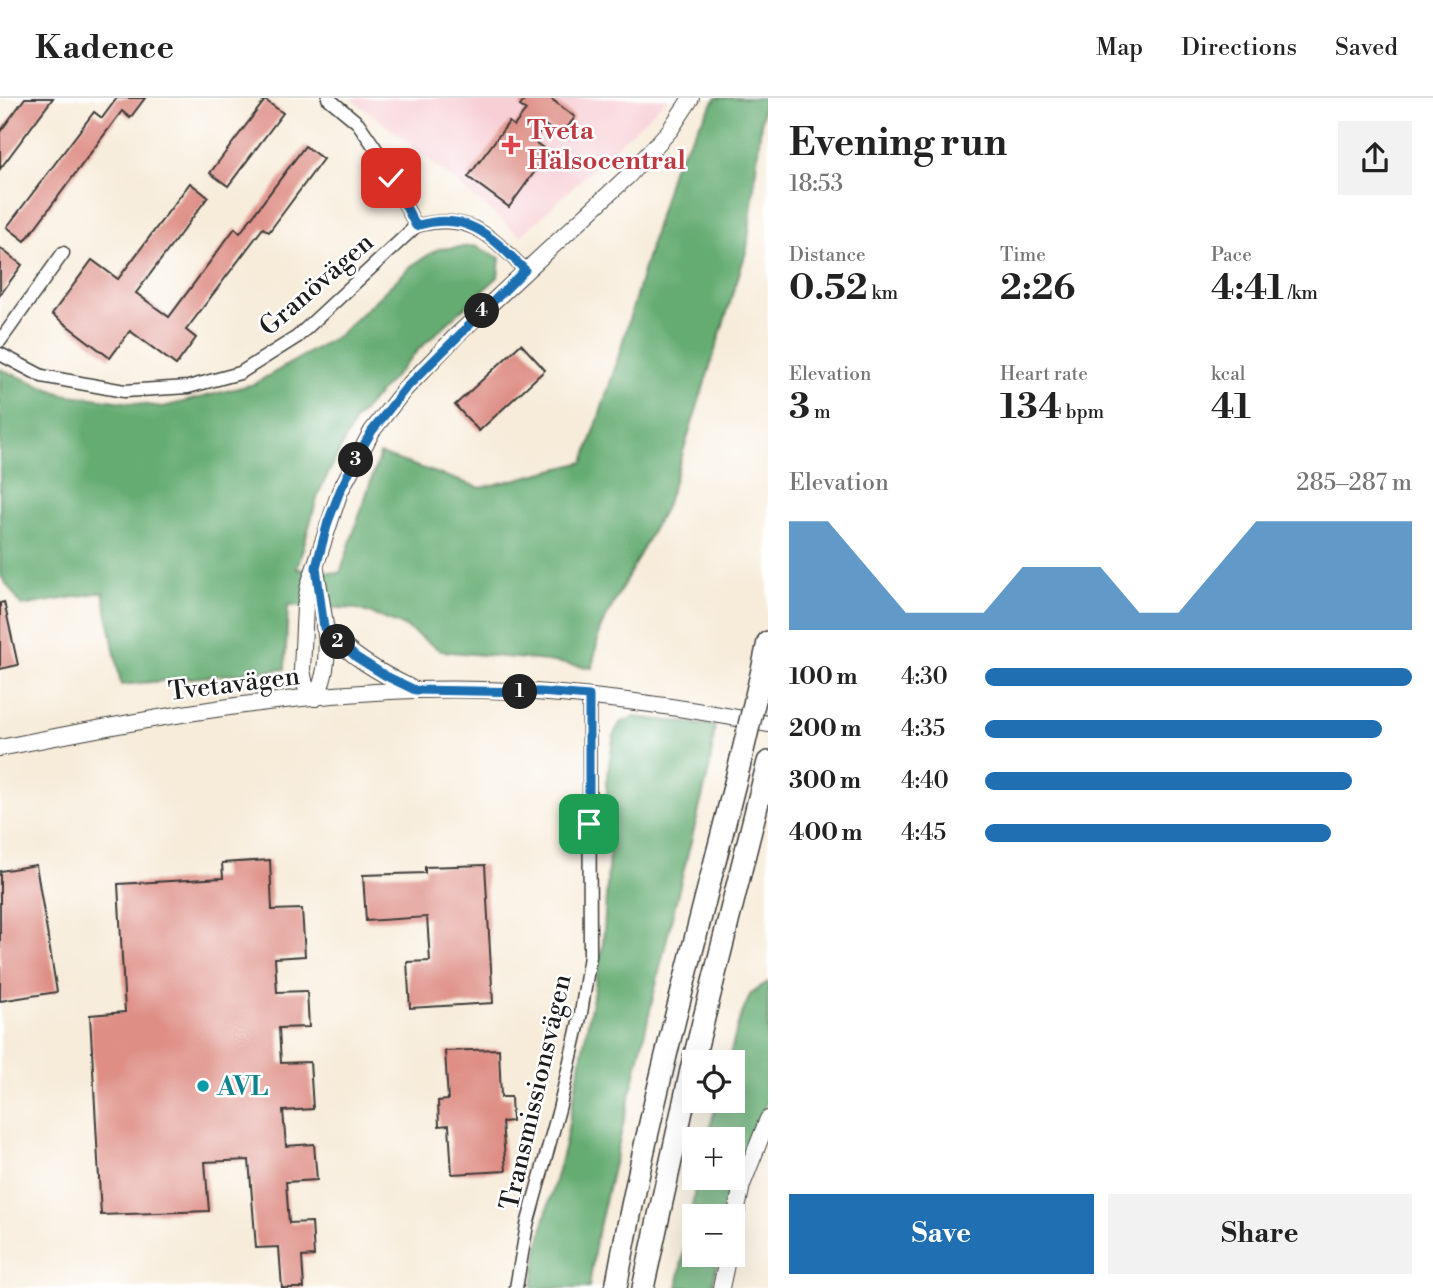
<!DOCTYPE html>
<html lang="en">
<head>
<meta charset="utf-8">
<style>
  body { margin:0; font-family:"Libre Bodoni",serif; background:#f2f2f2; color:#222; height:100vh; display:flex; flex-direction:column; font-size:26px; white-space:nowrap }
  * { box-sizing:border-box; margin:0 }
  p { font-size:23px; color:#767676 }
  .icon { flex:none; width:38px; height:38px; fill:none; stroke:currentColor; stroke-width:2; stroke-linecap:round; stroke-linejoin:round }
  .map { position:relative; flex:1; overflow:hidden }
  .drawer { display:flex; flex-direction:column; background:#fff; width:665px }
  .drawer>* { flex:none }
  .controls { position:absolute; left:682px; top:952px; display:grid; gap:14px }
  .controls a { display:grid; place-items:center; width:63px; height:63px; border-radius:0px; background:#fff; box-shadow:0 7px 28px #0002; font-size:35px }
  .pin { position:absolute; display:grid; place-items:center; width:60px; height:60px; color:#fff; margin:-30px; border-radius:14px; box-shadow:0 4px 10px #0006 }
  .km { position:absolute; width:35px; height:35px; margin:-18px; border-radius:50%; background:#222; color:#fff; font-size:19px; line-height:35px; text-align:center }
  .round { display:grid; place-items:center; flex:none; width:74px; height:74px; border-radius:0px; background:#f2f2f2 }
  .headline { display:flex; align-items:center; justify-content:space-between; height:119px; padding:0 21px }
  h1 { font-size:38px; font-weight:700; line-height:52px }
  .figures { display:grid; grid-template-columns:repeat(3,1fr); gap:10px; height:119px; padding:7px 21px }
  .figures div { display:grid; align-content:center }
  .figures b { font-size:35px; font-weight:700 }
  .figures small { font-size:19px; font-weight:400 }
  .figures p { font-size:19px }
  .chart { height:196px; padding:14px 21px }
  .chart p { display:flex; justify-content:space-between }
  .chart svg { width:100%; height:126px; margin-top:7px; fill:#1f6fb2; opacity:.7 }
  .primary-button { display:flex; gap:14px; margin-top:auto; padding:14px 21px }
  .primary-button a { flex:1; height:80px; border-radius:0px; background:#1f6fb2; color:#fff; font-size:28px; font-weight:700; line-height:80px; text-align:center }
  .primary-button a+a { background:#f2f2f2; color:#222 }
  ul { padding:0 21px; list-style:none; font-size:23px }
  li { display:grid; grid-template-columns:112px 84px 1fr; align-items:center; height:52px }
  li i { height:18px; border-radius:9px; background:#1f6fb2 }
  header { display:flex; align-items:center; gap:42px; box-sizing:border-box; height:98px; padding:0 35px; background:#fff; border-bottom:2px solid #e0e0e0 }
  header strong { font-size:33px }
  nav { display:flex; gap:38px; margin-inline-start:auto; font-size:24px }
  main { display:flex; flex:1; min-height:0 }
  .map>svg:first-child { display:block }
</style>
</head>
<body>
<header>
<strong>Kadence</strong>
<nav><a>Map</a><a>Directions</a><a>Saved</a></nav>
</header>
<main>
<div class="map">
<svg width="768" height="1190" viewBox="0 0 768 1190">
  <rect width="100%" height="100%" fill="#fff"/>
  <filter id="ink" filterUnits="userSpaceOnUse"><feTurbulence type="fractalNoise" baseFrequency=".0143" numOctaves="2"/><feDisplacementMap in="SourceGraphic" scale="14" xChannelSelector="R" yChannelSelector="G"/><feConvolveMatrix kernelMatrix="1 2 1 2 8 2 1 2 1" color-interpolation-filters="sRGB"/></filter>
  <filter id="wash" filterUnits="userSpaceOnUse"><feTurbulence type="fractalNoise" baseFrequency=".00686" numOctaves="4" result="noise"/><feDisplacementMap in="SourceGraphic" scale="28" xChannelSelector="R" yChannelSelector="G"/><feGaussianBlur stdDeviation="1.57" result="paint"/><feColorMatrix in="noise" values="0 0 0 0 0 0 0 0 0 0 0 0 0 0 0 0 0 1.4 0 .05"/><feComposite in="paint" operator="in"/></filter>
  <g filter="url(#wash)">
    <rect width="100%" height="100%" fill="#f7ecda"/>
    <!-- built -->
    <path fill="#f7cfd5" d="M350 0H668L521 138 391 31Z"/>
    <!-- forest -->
    <g fill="#65ac72" stroke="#406447" stroke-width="2">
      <path d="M716 0H764L747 151 667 405 600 531 592 570 547 563 441 553 404 528 358 511 288 507 285 571 121 587 103 494 22 508 0 477V271L62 296 163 309 254 286 339 237 411 168 438 151 475 148 500 160 498 179 419 251 355 322 319 394 297 471 340 475 380 356 481 390 584 364 616 267 673 69Z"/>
      <path d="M634 619 715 628 710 668 672 819 596 1142 589 1190H532L543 1127 565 1046 603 845 611 727 606 685 614 636 620 625Z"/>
      <path d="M768 884V1000L734 1086 727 1118H695V1157H719L712 1190H677L697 1080H733V1041H707L717 1003H733V964H728L739 923 751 895Z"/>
    </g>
    <g id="blocks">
      <!-- building -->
      <g fill="#de8e85">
        <path d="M25 0H53L0 71V34Z"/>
        <path d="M117 0H145L130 20 122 13 25 143 7 129 94 14 102 20Z"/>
        <path d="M526 0H550L575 19 561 38 545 27 533 43 549 54 509 109 468 79 509 24 514 28 526 12 520 8Z"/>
        <path d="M265 2 283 15 228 88 210 75Z"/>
        <path d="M305 48 323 61 269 134 263 130 186 232 196 240 176 267 130 233 110 260 52 216 92 162 118 181 190 85 208 99 136 195 169 219 235 130 240 135Z"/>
        <path d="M0 150 22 167 0 197Z"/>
        <path d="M521 246 545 272 479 333 455 307Z"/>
        <path d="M4 504 18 567 0 571V505Z"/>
        <path d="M270 762 272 812 302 811 305 858 275 860 277 894 307 893 309 929 279 930 281 965 310 964 313 1011 283 1013 286 1048 314 1046 317 1082 286 1084 289 1125 312 1124 314 1158 302 1159 304 1190H282L279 1149 256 1150 249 1062 205 1064 209 1113 101 1117 90 917 125 914 118 786 223 780 222 765Z"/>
        <path d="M36 767 57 894 0 903V773Z"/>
        <path d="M485 767 493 905 410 910 407 864 430 863 427 819 366 823 363 777 425 775V769Z"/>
        <path d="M499 951 501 999H511L512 1023 502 1024 506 1073 452 1076 449 1027 439 1028 438 1003 448 1002 445 953Z"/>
      </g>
    </g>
  </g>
  <g filter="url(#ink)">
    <use href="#blocks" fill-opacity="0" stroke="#3d3b38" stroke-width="2"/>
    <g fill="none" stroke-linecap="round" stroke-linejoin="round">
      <!-- street casing -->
      <g stroke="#3d3b38" stroke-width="15">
        <g id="street">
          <path d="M328 0 358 25 378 54 416 128"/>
          <path d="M0 243 63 155"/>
          <path d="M0 256 42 278 124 293 188 289 240 275 297 239 416 128C469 113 491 138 525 172"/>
          <path d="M516 1190 527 1127 559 1011 581 915 590 858 589 598"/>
        </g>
      </g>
      <!-- secondary casing -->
      <g stroke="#3d3b38" stroke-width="18">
        <g id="secondary">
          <path d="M324 529C349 558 380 575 413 591"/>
          <path d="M315 600 305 587 302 572 305 508 309 487 340 393 372 333 405 291 456 238 627 79 670 32 691 0"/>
          <path d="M315 600C337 562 322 512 316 472"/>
          <path d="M0 650C137 622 274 597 415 592 534 588 652 603 768 626"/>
          <path d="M733 1130 742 1087 768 1021"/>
          <path d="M721 1190 728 1157"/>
        </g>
      </g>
      <!-- highway casing -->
      <g stroke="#3d3b38" stroke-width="24">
        <g id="highway">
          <path d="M763 568 768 544"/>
          <path d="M616 1190C648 1012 697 837 741 661"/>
          <path d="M643 1190 691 972 768 664"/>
        </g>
      </g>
      <!-- street -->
      <use href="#street" stroke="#fff" stroke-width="12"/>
      <!-- secondary -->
      <use href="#secondary" stroke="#fff" stroke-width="16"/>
      <!-- highway -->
      <use href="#highway" stroke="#fff" stroke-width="21"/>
      <!-- highway-bridge casing -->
      <g stroke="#3d3b38" stroke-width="24" stroke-linecap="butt">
        <path id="highway-bridge" d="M741 661 763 568"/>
      </g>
      <!-- highway-bridge -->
      <use href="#highway-bridge" stroke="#fff" stroke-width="21"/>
    </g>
  </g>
  <g fill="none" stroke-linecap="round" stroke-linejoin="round" filter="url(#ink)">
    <!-- route casing -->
    <g stroke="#fff" stroke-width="14">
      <path id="route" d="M391 80 416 128C468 112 491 138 525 172L405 291 372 333 355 362 340 393 328 424 316 469 324 530 356 559 386 578 415 592 540 594 589 598V726"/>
    </g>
    <!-- route -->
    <use href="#route" stroke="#1f6fb2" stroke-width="9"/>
  </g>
  <!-- markers -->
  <path fill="#e0444e" stroke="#fff" stroke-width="2.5" d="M507.5 36.5h7v7h7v7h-7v7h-7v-7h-7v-7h7z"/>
  <circle fill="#0f9aa8" stroke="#fff" stroke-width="2.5" cx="203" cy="988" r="7"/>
  <g text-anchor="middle" stroke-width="5" stroke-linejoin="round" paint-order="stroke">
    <!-- health labels -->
    <g font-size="26" font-weight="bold" fill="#be3a42" stroke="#fff" text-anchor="start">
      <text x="527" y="41">Tveta<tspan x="527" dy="30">Hälsocentral</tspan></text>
    </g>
    <!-- street labels -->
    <g font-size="26" fill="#1c1c1c" stroke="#fff">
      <text transform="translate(316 186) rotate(-41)" y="9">Granövägen</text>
      <text transform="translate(234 585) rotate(-7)" y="9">Tvetavägen</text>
      <text transform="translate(535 994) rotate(-77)" y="9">Transmissionsvägen</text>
    </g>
    <!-- culture labels -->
    <g font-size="26" font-weight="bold" fill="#0d838f" stroke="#fff" text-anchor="start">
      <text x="217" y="997">AVL</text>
    </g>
  </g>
</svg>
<div class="controls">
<a><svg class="icon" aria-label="locate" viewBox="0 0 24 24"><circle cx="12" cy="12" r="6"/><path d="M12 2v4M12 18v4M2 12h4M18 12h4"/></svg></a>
<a>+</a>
<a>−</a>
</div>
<div class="pin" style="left:589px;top:726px;background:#1e9e55"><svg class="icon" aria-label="arrive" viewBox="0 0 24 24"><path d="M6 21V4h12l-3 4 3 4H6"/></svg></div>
<div class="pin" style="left:391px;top:80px;background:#d93025"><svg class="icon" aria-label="check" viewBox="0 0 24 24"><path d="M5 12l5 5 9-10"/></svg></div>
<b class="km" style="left:520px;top:594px">1</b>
<b class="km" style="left:338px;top:544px">2</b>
<b class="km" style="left:356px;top:362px">3</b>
<b class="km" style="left:482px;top:213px">4</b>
</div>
<section class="drawer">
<div class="headline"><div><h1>Evening run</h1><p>18:53</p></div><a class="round"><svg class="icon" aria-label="share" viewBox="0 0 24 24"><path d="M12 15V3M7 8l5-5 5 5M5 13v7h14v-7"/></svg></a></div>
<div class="figures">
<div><p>Distance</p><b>0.52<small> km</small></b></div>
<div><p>Time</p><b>2:26</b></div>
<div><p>Pace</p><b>4:41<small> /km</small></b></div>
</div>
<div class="figures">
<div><p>Elevation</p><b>3<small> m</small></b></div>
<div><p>Heart rate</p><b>134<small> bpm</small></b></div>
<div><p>kcal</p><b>41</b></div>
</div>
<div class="chart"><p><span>Elevation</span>285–287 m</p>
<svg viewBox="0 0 160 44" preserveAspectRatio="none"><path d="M0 44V6L10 6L20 22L30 38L40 38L50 38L60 22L70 22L80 22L90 38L100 38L110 22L120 6L130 6L140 6L150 6L160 6V44z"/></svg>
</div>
<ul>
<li><b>100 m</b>4:30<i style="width:100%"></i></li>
<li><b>200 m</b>4:35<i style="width:93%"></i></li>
<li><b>300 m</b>4:40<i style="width:86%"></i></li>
<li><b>400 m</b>4:45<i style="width:81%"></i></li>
</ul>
<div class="primary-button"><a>Save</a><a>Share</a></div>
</section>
</main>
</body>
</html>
